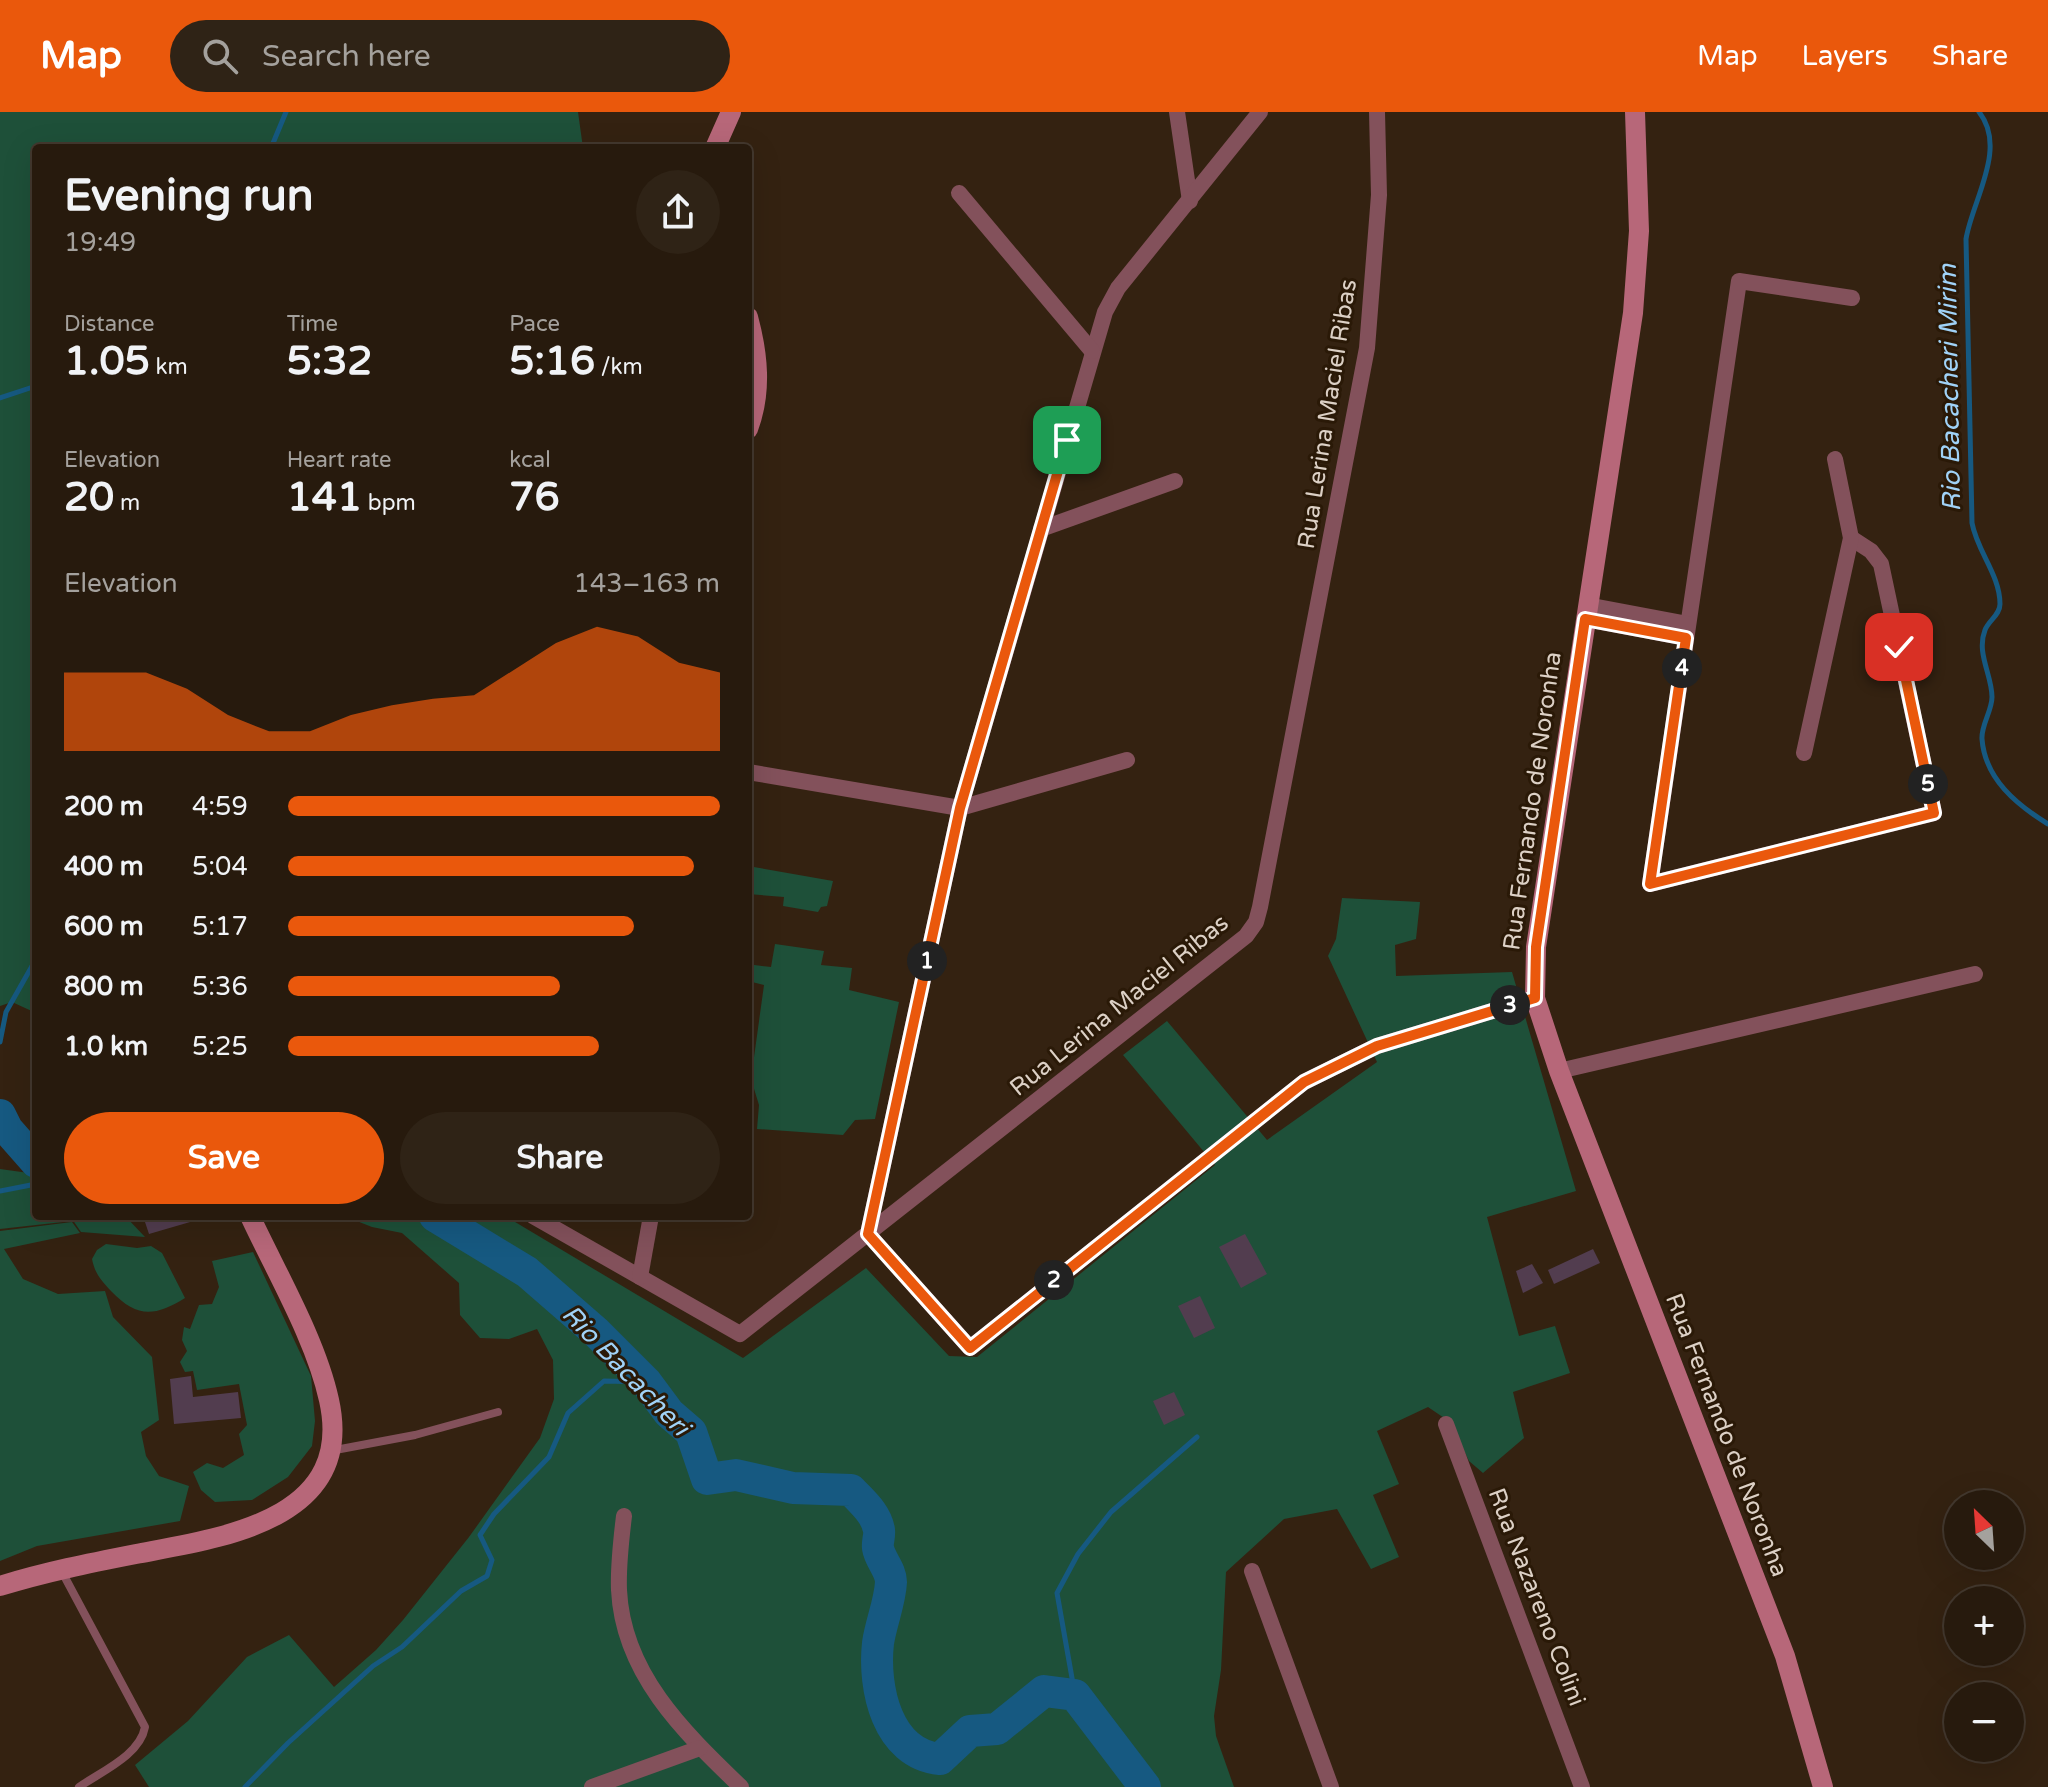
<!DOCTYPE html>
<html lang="en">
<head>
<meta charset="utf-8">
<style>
  body { margin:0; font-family:"Varela Round",sans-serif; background:#2f2316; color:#f1f3f6; height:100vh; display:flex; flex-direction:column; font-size:30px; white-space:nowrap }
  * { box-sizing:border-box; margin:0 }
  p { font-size:26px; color:#a4a19d }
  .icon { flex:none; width:44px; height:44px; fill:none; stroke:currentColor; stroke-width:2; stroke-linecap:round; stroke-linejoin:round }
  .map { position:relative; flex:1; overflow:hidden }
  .drawer { position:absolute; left:32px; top:32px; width:720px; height:1076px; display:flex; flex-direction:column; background:#271a0d; border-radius:8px; box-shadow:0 8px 32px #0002,0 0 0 2px #43382e }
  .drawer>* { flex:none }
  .needle { width:52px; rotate:335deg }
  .controls { position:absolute; left:1944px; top:1378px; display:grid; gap:16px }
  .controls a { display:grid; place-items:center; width:80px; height:80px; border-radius:50%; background:#271a0d; box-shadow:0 8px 32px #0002,0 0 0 2px #43382e; font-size:40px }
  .pin { position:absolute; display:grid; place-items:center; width:68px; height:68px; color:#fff; margin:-34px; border-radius:16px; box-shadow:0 4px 12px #0006 }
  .km { position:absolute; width:40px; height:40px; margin:-20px; border-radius:50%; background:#222; color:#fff; font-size:22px; line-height:40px; text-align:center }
  .round { display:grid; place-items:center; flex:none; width:84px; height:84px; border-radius:42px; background:#2f2316 }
  .overview { display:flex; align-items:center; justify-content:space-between; height:136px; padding:0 32px }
  h1 { font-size:44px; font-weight:700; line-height:60px }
  .stats { display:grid; grid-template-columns:repeat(3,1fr); gap:12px; height:136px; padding:8px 32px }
  .stats div { display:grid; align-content:center }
  .stats b { font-size:40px; font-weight:700 }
  .stats small { font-size:22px; font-weight:400 }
  .stats p { font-size:22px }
  .chart { height:224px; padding:16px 32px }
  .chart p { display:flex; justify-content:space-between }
  .chart svg { width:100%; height:144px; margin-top:8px; fill:#ea580c; opacity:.7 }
  .button { display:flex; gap:16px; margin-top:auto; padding:16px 32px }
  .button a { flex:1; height:92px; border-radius:48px; background:#ea580c; color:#fff; font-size:32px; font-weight:700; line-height:92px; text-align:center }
  .button a+a { background:#2f2316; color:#f1f3f6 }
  ul { padding:0 32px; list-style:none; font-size:26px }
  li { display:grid; grid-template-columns:128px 96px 1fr; align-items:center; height:60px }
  li i { height:20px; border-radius:10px; background:#ea580c }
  header { display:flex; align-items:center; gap:48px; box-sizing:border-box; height:112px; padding:0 40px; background:#ea580c; color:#fff }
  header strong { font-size:38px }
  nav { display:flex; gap:44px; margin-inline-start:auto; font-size:28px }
  .search { width:560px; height:72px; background:#2f2316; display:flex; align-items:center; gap:20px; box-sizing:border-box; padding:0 28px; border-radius:44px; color:#a4a19d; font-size:30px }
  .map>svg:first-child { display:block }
</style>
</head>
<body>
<header>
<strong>Map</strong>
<div class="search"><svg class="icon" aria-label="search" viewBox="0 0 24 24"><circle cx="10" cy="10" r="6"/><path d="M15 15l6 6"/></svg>Search here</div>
<nav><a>Map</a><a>Layers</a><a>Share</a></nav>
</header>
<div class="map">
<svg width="2048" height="1675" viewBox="0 0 2048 1675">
  <rect width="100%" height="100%" fill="#342211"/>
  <!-- green -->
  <g fill="#1e5039">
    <path d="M0 0H578L583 36H36V901L12 890 0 894Z"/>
    <path d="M748 754 833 769 827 794 821 795 818 800 783 794 784 785 748 782Z"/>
    <path d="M1342 786 1420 790 1416 827 1395 833 1396 864 1512 860 1576 1079 1487 1105 1519 1224 1555 1214 1570 1261 1513 1280 1524 1326 1483 1361 1469 1349 1450 1310 1428 1295 1377 1319 1399 1372 1373 1383 1399 1445 1371 1457 1337 1397 1284 1407 1226 1460 1221 1558 1214 1604 1216 1624 1234 1675H149L135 1653 188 1609 247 1545 289 1523 334 1575 376 1538 403 1508 469 1425 540 1326 554 1287 553 1248 537 1217 509 1227 480 1226 460 1203 459 1171 402 1121 372 1115 344 1104H505L743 1246 866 1156 949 1244 977 1245 1215 1053 1123 943 1167 909 1267 1028 1377 950 1328 844 1336 827Z"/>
    <path d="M775 832 824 839 821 853 852 856 849 878 899 890 875 1007 855 1008 843 1023 757 1017 759 993 751 967 764 873 752 870 754 853 771 855Z"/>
    <path d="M0 1057 36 1062V1104H69L72 1109 0 1117Z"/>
    <path d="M70 1104H125L145 1125 81 1120Z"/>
    <path d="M72 1110 80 1121 4 1137 23 1167 58 1182 105 1179 113 1205 152 1245 159 1308 141 1320 146 1344 159 1364 189 1374 180 1409 37 1434 0 1449V1119Z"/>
    <path d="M106 1132 137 1136 151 1134 162 1141 185 1186C154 1205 137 1206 111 1179 101 1168 95 1162 92 1147L97 1138Z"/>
    <path d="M253 1140 311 1264 315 1309 312 1334 288 1365 252 1388 215 1390 201 1378 193 1360 207 1351 223 1356 244 1343 239 1322 247 1313 239 1272 197 1278 193 1259 185 1260 180 1250 187 1239 182 1228 184 1215 190 1217 199 1193 212 1192 219 1175 212 1149Z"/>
  </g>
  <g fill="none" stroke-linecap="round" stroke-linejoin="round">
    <!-- stream -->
    <g stroke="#165981" stroke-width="5">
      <path d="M1979 0C2008 36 1972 89 1966 127L1972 411C1977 439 2000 463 2000 492 2000 503 1989 508 1985 518 1976 541 1992 563 1992 585 1992 599 1981 613 1982 627 1985 667 2017 693 2048 712"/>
      <path d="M271 36 286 0"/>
      <path d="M0 286 36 274"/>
      <path d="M0 930 6 900 36 847"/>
      <path d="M0 1079 36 1072"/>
      <path d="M1075 1583 1057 1481 1078 1442 1111 1400 1197 1325"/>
      <path d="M245 1675 288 1631 373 1554 402 1535 461 1479 487 1464 492 1448 480 1423 494 1402 549 1345 568 1301 604 1269 646 1270"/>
    </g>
    <!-- river -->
    <g stroke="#165981" stroke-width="32">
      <path d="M0 1003 7 1017 36 1050"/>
      <path d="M435 1104 527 1160 596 1220 646 1270 669 1301 691 1320 707 1367 736 1363 793 1376 851 1378C862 1390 876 1401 879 1418 880 1424 877 1430 878 1436 880 1448 891 1458 891 1470 890 1490 881 1511 878 1531 873 1576 887 1642 940 1647L970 1619 997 1617 1044 1579 1075 1583 1145 1675"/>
    </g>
  </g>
  <!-- building -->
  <g fill="#523d4f">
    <path d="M143 1104H196L197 1108 149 1122Z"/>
    <path d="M1245 1122 1267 1162 1241 1176 1219 1135Z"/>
    <path d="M1593 1137 1600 1151 1554 1172 1548 1158Z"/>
    <path d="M1532 1152 1543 1171 1523 1181 1516 1159Z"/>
    <path d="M1200 1184 1215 1216 1194 1226 1178 1194Z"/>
    <path d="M191 1264 193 1285 238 1280 241 1306 174 1312 170 1267Z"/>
    <path d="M1174 1280 1185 1303 1164 1313 1153 1289Z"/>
  </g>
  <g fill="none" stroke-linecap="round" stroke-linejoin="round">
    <!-- lane -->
    <g stroke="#83515b" stroke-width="8">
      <path d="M330 1339 415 1323 498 1300"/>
      <path d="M61 1458 145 1615C140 1643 102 1659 79 1675"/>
    </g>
    <!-- street -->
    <g stroke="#83515b" stroke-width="16">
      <path d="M1177 0 1190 89"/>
      <path d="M1260 0 1118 176 1105 200 960 696 868 1122 970 1236 1304 970 1377 934 1535 886"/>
      <path d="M959 81 1092 239"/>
      <path d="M1041 417 1175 369"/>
      <path d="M1851 426 1871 439 1881 452 1934 701 1650 772 1739 169 1852 186"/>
      <path d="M1587 493 1688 512"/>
      <path d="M1585 507 1686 526"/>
      <path d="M1804 641 1851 426 1835 347"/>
      <path d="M748 660 960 696 1127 648"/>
      <path d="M1559 959 1975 862"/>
      <path d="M533 1104 740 1222 1246 824 1256 810 1260 795 1367 236 1379 83 1377 0"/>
      <path d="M640 1165 651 1104"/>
      <path d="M1446 1312 1582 1675"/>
      <path d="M624 1404C621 1429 618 1453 619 1478 623 1562 684 1620 741 1675"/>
      <path d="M1252 1459 1331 1675"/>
      <path d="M592 1675 700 1636"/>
    </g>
    <!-- secondary -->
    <g stroke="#b76779" stroke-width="20">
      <path d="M1635 0 1639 119 1633 201 1536 835 1535 886 1559 959 1785 1544 1823 1675"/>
      <path d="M715 36 731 0"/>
      <path d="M748 205C758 242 762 280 748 317"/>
      <path d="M0 1474C45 1460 90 1451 136 1442 220 1426 356 1409 329 1288 316 1228 276 1160 250 1104"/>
    </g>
  </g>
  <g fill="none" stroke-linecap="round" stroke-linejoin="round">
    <!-- route casing -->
    <g stroke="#fff" stroke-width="16">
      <path id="route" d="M1067 328 960 696 868 1122 970 1236 1304 970 1377 934 1535 886 1536 835 1585 507 1686 526 1650 772 1934 701 1899 535"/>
    </g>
    <!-- route -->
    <use href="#route" stroke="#ea580c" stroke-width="10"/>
  </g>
  <g text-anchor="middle" stroke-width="6" stroke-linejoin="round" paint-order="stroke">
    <!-- street labels -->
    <g font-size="24" fill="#dcd0c5" stroke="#2a1907">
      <text transform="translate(1327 302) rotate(-81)" y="8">Rua Lerina Maciel Ribas</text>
      <text transform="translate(1532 689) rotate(-82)" y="8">Rua Fernando de Noronha</text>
      <text transform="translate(1119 893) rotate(-39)" y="8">Rua Lerina Maciel Ribas</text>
      <text transform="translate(1727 1323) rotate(69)" y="8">Rua Fernando de Noronha</text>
      <text transform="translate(1537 1485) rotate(69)" y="8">Rua Nazareno Colini</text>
    </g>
    <!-- water labels -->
    <g font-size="26" font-style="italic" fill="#a0d2f7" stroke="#2a1907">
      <text transform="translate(1949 276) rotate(-91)" y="9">Rio Bacacheri Mirim</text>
      <text transform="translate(626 1258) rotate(46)" y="9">Rio Bacacheri</text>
    </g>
  </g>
</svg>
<div class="controls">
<a><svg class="needle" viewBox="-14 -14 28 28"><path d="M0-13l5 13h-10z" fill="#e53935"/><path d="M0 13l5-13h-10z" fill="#a4a19d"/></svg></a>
<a>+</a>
<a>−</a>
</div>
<div class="pin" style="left:1067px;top:328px;background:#1e9e55"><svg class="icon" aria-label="arrive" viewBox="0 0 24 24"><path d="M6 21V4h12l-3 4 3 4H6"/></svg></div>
<div class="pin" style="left:1899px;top:535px;background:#d93025"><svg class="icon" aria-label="check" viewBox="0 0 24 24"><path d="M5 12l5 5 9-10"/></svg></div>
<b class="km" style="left:927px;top:849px">1</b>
<b class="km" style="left:1054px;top:1168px">2</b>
<b class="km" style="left:1510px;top:893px">3</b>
<b class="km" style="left:1682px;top:556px">4</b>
<b class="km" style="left:1928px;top:672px">5</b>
<section class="drawer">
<div class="overview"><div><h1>Evening run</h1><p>19:49</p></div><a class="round"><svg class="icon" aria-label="share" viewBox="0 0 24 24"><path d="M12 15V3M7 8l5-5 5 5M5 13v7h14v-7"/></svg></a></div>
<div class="stats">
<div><p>Distance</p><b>1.05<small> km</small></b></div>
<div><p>Time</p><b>5:32</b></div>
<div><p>Pace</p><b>5:16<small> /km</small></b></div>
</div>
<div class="stats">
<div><p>Elevation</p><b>20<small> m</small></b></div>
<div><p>Heart rate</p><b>141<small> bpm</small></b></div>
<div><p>kcal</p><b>76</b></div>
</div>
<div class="chart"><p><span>Elevation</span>143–163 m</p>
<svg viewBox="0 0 160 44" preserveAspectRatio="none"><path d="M0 44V20L10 20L20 20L30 25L40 33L50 38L60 38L70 33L80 30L90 28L100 27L110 19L120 11L130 6L140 9L150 17L160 20V44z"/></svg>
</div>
<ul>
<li><b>200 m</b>4:59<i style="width:100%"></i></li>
<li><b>400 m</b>5:04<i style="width:94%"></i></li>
<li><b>600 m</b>5:17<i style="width:80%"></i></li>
<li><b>800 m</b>5:36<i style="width:63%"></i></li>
<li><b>1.0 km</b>5:25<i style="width:72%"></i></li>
</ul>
<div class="button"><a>Save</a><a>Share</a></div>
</section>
</div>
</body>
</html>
